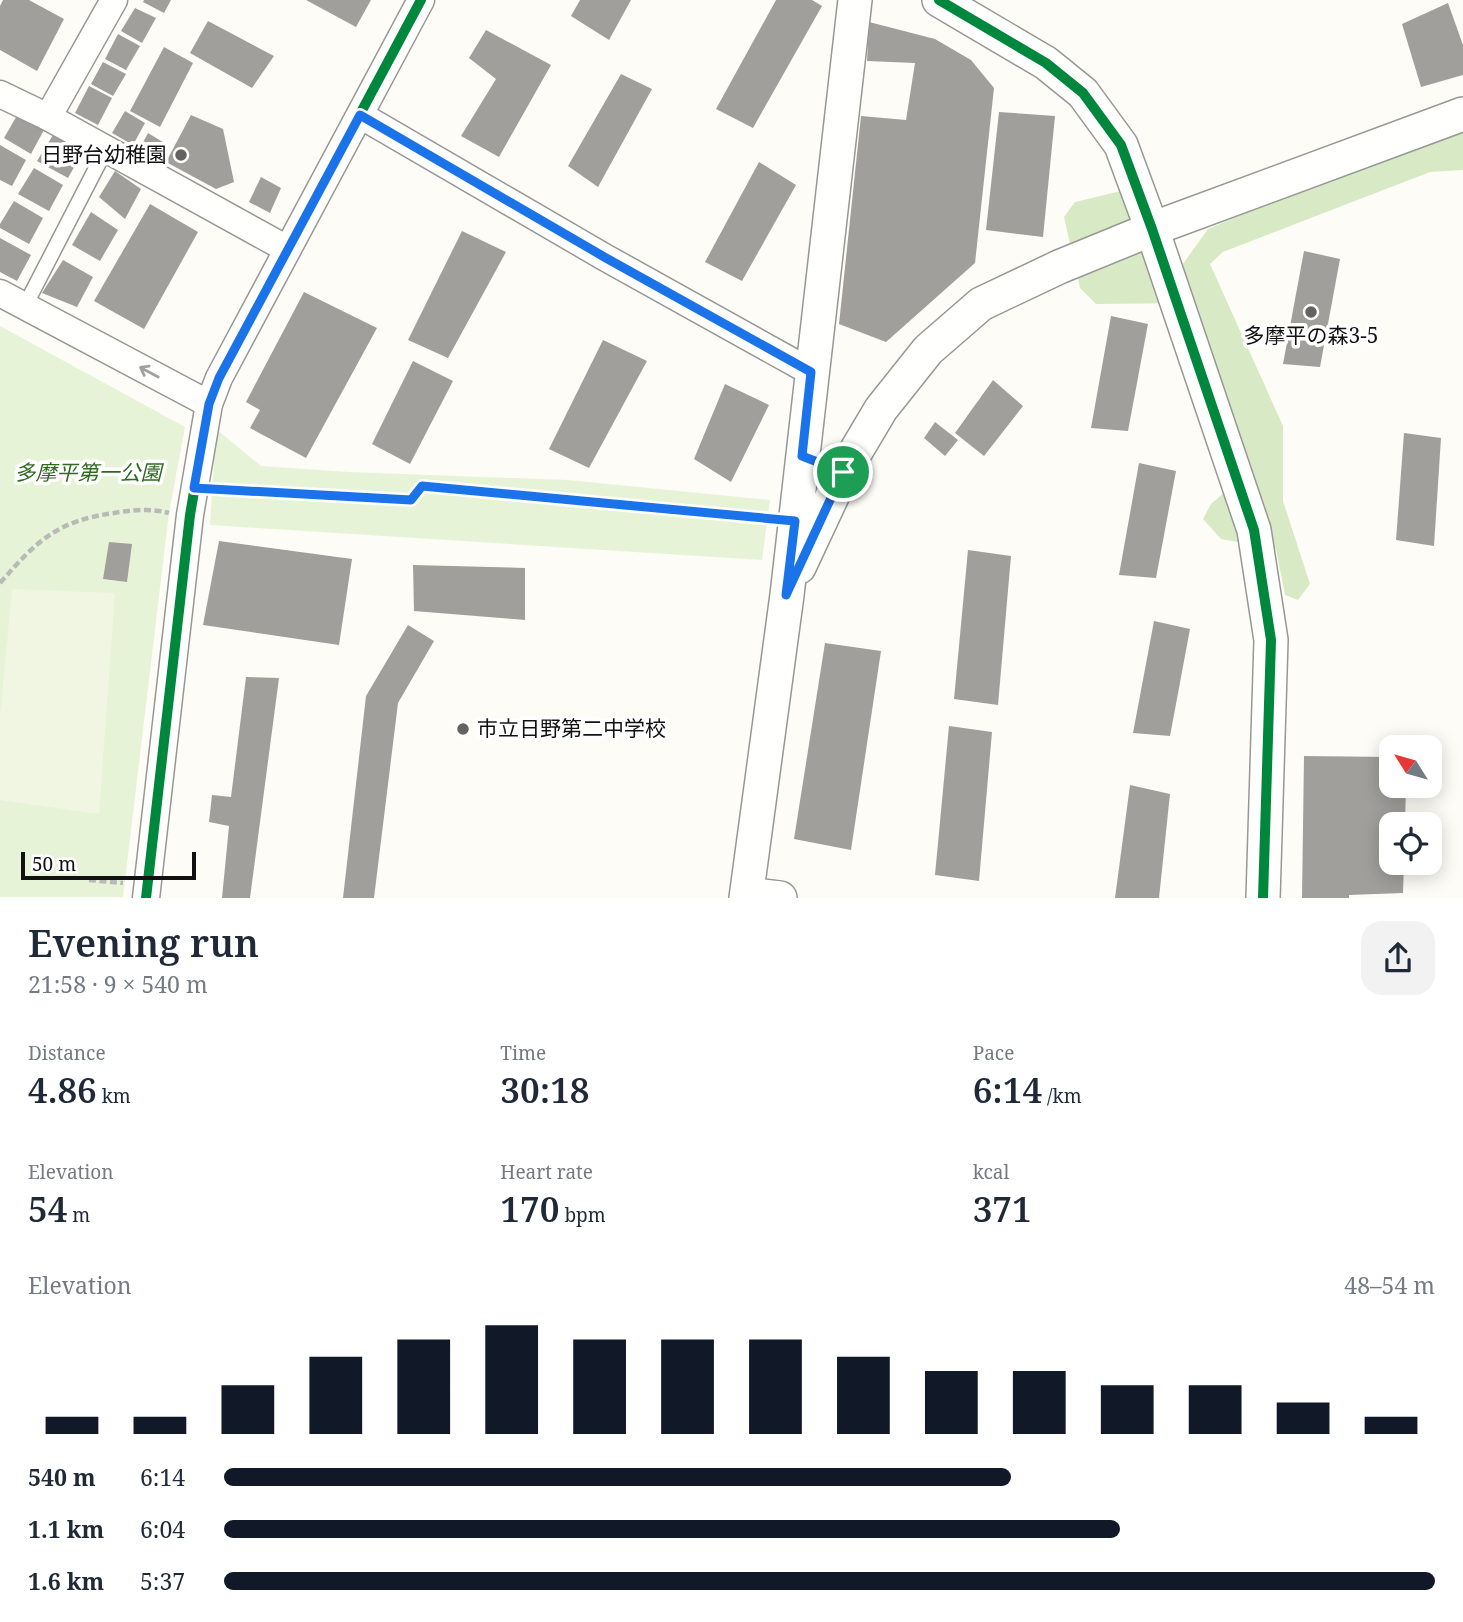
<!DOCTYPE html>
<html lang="en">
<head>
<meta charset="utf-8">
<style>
  body { margin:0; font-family:"Noto Serif","Noto Sans JP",serif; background:#f2f2f3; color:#1f2937; height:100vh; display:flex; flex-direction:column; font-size:26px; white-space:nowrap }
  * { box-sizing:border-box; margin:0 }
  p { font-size:23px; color:#747a83 }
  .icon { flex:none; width:38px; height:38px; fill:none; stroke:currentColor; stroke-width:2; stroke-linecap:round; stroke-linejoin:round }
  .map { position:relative; height:898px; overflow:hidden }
  .drawer { display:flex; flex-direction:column; background:#fff; flex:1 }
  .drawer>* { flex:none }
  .needle { width:46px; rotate:307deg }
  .controls { position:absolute; left:1379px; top:735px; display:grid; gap:14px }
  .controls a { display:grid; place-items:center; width:63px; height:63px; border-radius:14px; background:#fff; box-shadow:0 4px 18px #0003; font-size:35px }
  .scale { position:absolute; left:21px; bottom:18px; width:175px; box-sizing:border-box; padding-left:7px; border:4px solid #111; border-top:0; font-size:19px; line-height:24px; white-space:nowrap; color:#111; -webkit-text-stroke:5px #fff; paint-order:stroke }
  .pin { position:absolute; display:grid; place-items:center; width:60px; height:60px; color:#fff; margin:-30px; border:4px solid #fff; border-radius:50%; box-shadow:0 2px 7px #0007 }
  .round { display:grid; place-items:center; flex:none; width:74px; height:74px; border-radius:21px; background:#f2f2f3 }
  .head { display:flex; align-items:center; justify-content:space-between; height:119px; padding:0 28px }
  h1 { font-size:38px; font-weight:600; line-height:52px }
  .stats { display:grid; grid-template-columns:repeat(3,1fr); gap:10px; height:119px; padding:7px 28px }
  .stats div { display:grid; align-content:center }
  .stats b { font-size:35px; font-weight:600 }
  .stats small { font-size:19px; font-weight:400 }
  .stats p { font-size:19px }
  .chart { height:196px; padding:14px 28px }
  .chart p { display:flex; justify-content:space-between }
  .chart svg { width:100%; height:126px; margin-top:7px; stroke:#111827; stroke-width:6 }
  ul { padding:0 28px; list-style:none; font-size:23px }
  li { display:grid; grid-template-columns:112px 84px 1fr; align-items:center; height:52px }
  li i { height:18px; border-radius:9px; background:#111827 }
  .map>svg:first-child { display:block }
</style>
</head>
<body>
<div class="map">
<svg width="1463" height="898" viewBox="0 0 1463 898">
  <rect width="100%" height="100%" fill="#fdfcf7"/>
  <!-- green -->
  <g fill="#e7f3d7">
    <path d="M0 326 185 427 169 513 123 897H0Z"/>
    <path d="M216 429 261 466 349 472 568 480 770 500 762 560 210 525Z"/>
  </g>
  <!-- forest -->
  <path fill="#d8eac5" d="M1463 132V170L1430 172 1223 252 1210 264 1283 426V501L1310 584 1298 600 1285 595 1276 549 1221 539 1203 519 1211 504 1247 473 1191 303 1096 304 1080 288 1064 217 1075 202 1129 189 1144 260 1180 268 1208 229 1304 188Z"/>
  <!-- pitch -->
  <path fill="#f0f6e1" d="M12 589 115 593 99 814 0 800V717Z"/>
  <!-- building -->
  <g fill="#a19f9c">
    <path d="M3 0H29L64 19 37 71 0 50V6Z"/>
    <path d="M144 0H171L164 13 143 2Z"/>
    <path d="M306 0H371L356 27Z"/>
    <path d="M580 0H631L609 40 571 16Z"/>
    <path d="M776 0H812L822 6 753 128 716 109Z"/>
    <path d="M1448 3 1463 45V75L1421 87 1402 24Z"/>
    <path d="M135 8 156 18 142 43 121 31Z"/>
    <path d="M208 21 274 56 252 88 190 53Z"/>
    <path d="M869 22 935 39 971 60 994 88 975 263 886 342 839 324 861 116 906 120 915 63 867 61Z"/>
    <path d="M486 30 551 65 499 157 461 136 496 79 469 58Z"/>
    <path d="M118 34 140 46 126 70 105 59Z"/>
    <path d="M164 47 193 63 160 127 130 111Z"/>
    <path d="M103 62 126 74 113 96 91 84Z"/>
    <path d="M621 74 652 89 598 187 568 166Z"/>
    <path d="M89 86 112 98 98 125 75 113Z"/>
    <path d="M125 111 145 123 133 145 112 133Z"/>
    <path d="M19 112 45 128 31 154 4 138Z"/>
    <path d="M999 112 1055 116 1043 237 986 230Z"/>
    <path d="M191 115 223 129 234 182 216 189 166 162Z"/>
    <path d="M148 133 166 144 156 163 138 152Z"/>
    <path d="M53 135 82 153 68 178 37 161Z"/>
    <path d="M0 145 26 160 12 186 0 180Z"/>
    <path d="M759 162 796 185 742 281 705 262Z"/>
    <path d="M34 168 63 185 49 211 18 194Z"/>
    <path d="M115 171 141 189 125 219 99 197Z"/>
    <path d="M261 177 281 188 270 213 249 202Z"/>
    <path d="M14 201 43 218 29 244 0 228V224Z"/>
    <path d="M150 204 198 232 144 329 94 301Z"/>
    <path d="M91 212 118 230 100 261 72 245Z"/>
    <path d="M462 231 506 252 448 358 408 340Z"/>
    <path d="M0 238 31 255 17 281 0 272Z"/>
    <path d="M1304 251 1340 259 1320 367 1283 364Z"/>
    <path d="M63 260 93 277 77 307 42 293Z"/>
    <path d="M304 292 377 328 306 458 250 428 260 410 246 402Z"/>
    <path d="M1111 316 1148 324 1128 431 1091 428Z"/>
    <path d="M603 340 647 361 589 468 549 449Z"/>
    <path d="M413 361 453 381 410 464 372 444Z"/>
    <path d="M993 380 1023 406 984 456 955 433Z"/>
    <path d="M725 384 769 405 731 482 694 459Z"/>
    <path d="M935 422 958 440 945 456 924 438Z"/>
    <path d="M1404 433 1441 438 1434 546 1396 540Z"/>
    <path d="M1139 463 1176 471 1156 578 1119 575Z"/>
    <path d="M219 541 352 559 339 645 203 625Z"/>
    <path d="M109 542 132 544 127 582 103 579Z"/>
    <path d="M968 550 1011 556 998 705 954 699Z"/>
    <path d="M413 565 525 568V620L414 611Z"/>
    <path d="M1154 621 1190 629 1170 736 1133 733Z"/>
    <path d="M408 625 434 641 398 703 374 898H343L366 696Z"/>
    <path d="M825 643 881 651 851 850 794 839Z"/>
    <path d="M246 677 279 678 250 898H222L229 826 209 822 212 795 231 797Z"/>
    <path d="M949 726 992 732 979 881 935 875Z"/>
    <path d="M1304 756 1391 757V786H1406L1405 824H1391V863H1404L1403 893 1349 895V898H1302Z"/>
    <path d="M1130 785 1170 794 1159 898H1115Z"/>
  </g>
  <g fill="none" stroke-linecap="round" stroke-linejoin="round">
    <!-- service casing -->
    <g stroke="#979795" stroke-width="17">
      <path id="service" d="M25 306 106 149"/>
    </g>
    <!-- minor casing -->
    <g stroke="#979795" stroke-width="29">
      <g id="minor">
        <path d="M0 94 48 117 287 249"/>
        <path d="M360 115 606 258 811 372"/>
        <path d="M48 117 114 0"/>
        <path d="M0 293 209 404"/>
        <path d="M146 898 190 515 209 404 219 378 421 0"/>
      </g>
    </g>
    <!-- tertiary casing -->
    <g stroke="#979795" stroke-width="36">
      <g id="tertiary">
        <path d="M939 0 1046 63 1083 93 1121 145 1152 229 1254 530 1271 640 1263 898"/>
        <path d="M799 567 843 473 881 409 928 350 981 304 1059 267 1152 229 1463 114"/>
        <path d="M747 894 780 898"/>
        <path d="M746 898 787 595 855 0"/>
      </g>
    </g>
    <!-- path -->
    <g stroke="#b9b9b8" stroke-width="4.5" stroke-dasharray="7 3.5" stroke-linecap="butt">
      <path d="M216 490 411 501 422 486 769 518"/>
      <path d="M0 583C37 541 56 521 114 513 131 510 151 508 169 513"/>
      <path d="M89 880 123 883"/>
    </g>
    <!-- service -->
    <use href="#service" stroke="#fffffe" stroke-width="14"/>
    <!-- minor -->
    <use href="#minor" stroke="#fffffe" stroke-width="26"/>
    <!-- tertiary -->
    <use href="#tertiary" stroke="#fffffe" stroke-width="33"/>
    <!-- cycleway casing -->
    <g stroke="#fff" stroke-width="15">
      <g id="cycleway">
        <path d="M939 0 1046 63 1083 93 1121 145 1152 229 1254 530 1271 640 1263 898"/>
        <path d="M146 898 190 515 209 404 219 378 421 0"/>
      </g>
    </g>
    <!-- cycleway -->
    <use href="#cycleway" stroke="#00873e" stroke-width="10"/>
  </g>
  <!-- one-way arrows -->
  <defs><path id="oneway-shaft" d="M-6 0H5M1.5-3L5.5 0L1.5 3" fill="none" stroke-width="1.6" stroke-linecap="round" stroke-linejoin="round" transform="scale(1.75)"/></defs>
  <use stroke="#a0a09f" href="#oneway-shaft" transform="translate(149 372) rotate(-152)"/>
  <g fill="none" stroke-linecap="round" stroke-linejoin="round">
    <!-- route casing -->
    <g stroke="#fff" stroke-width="14">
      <path id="route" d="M360 115 606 258 811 372 802 456 843 472 786 595 795 521 422 486 411 500 194 488 209 404 219 378Z"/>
    </g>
    <!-- route -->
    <use href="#route" stroke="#1a73e8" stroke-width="9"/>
  </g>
  <!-- markers -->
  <g fill="#646362" stroke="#fff" stroke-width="2.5">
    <circle cx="181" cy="155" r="7"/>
    <circle cx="1311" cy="312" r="7"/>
    <circle cx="463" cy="729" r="7"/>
  </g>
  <g text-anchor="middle" stroke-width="7" stroke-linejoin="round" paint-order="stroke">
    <!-- poi labels -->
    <g font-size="21" fill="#111" stroke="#fff" text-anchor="end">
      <text x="167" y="162">日野台幼稚園</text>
      <text x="1311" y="343" text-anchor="middle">多摩平の森3-5</text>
      <text x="477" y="736" text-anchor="start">市立日野第二中学校</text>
    </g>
    <!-- park labels -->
    <g font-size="21" font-style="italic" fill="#2f6b1f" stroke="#fff">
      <text x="88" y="480">多摩平第一公園</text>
    </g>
  </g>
</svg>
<div class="controls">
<a><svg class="needle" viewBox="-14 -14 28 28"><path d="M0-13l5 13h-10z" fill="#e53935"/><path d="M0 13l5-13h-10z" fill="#747a83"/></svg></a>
<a><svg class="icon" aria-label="locate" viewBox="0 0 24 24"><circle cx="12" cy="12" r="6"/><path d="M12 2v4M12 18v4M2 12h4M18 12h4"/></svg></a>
</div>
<div class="scale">50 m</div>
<div class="pin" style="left:843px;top:472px;background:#1e9e55"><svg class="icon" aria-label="arrive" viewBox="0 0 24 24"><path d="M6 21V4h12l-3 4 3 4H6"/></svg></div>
</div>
<section class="drawer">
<div class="head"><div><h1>Evening run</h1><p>21:58 · 9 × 540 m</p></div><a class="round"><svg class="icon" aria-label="share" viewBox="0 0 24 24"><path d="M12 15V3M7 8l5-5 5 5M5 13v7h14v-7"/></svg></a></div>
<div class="stats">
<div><p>Distance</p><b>4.86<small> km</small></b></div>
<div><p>Time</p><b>30:18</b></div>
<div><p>Pace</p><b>6:14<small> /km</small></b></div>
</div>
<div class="stats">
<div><p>Elevation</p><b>54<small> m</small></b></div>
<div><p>Heart rate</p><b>170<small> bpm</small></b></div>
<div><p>kcal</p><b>371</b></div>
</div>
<div class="chart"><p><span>Elevation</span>48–54 m</p>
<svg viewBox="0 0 160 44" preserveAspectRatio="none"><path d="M5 44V38M15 44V38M25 44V27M35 44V17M45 44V11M55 44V6M65 44V11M75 44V11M85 44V11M95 44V17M105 44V22M115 44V22M125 44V27M135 44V27M145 44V33M155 44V38"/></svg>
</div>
<ul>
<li><b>540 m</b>6:14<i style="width:65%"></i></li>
<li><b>1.1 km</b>6:04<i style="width:74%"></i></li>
<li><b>1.6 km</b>5:37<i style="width:100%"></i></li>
</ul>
</section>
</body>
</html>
